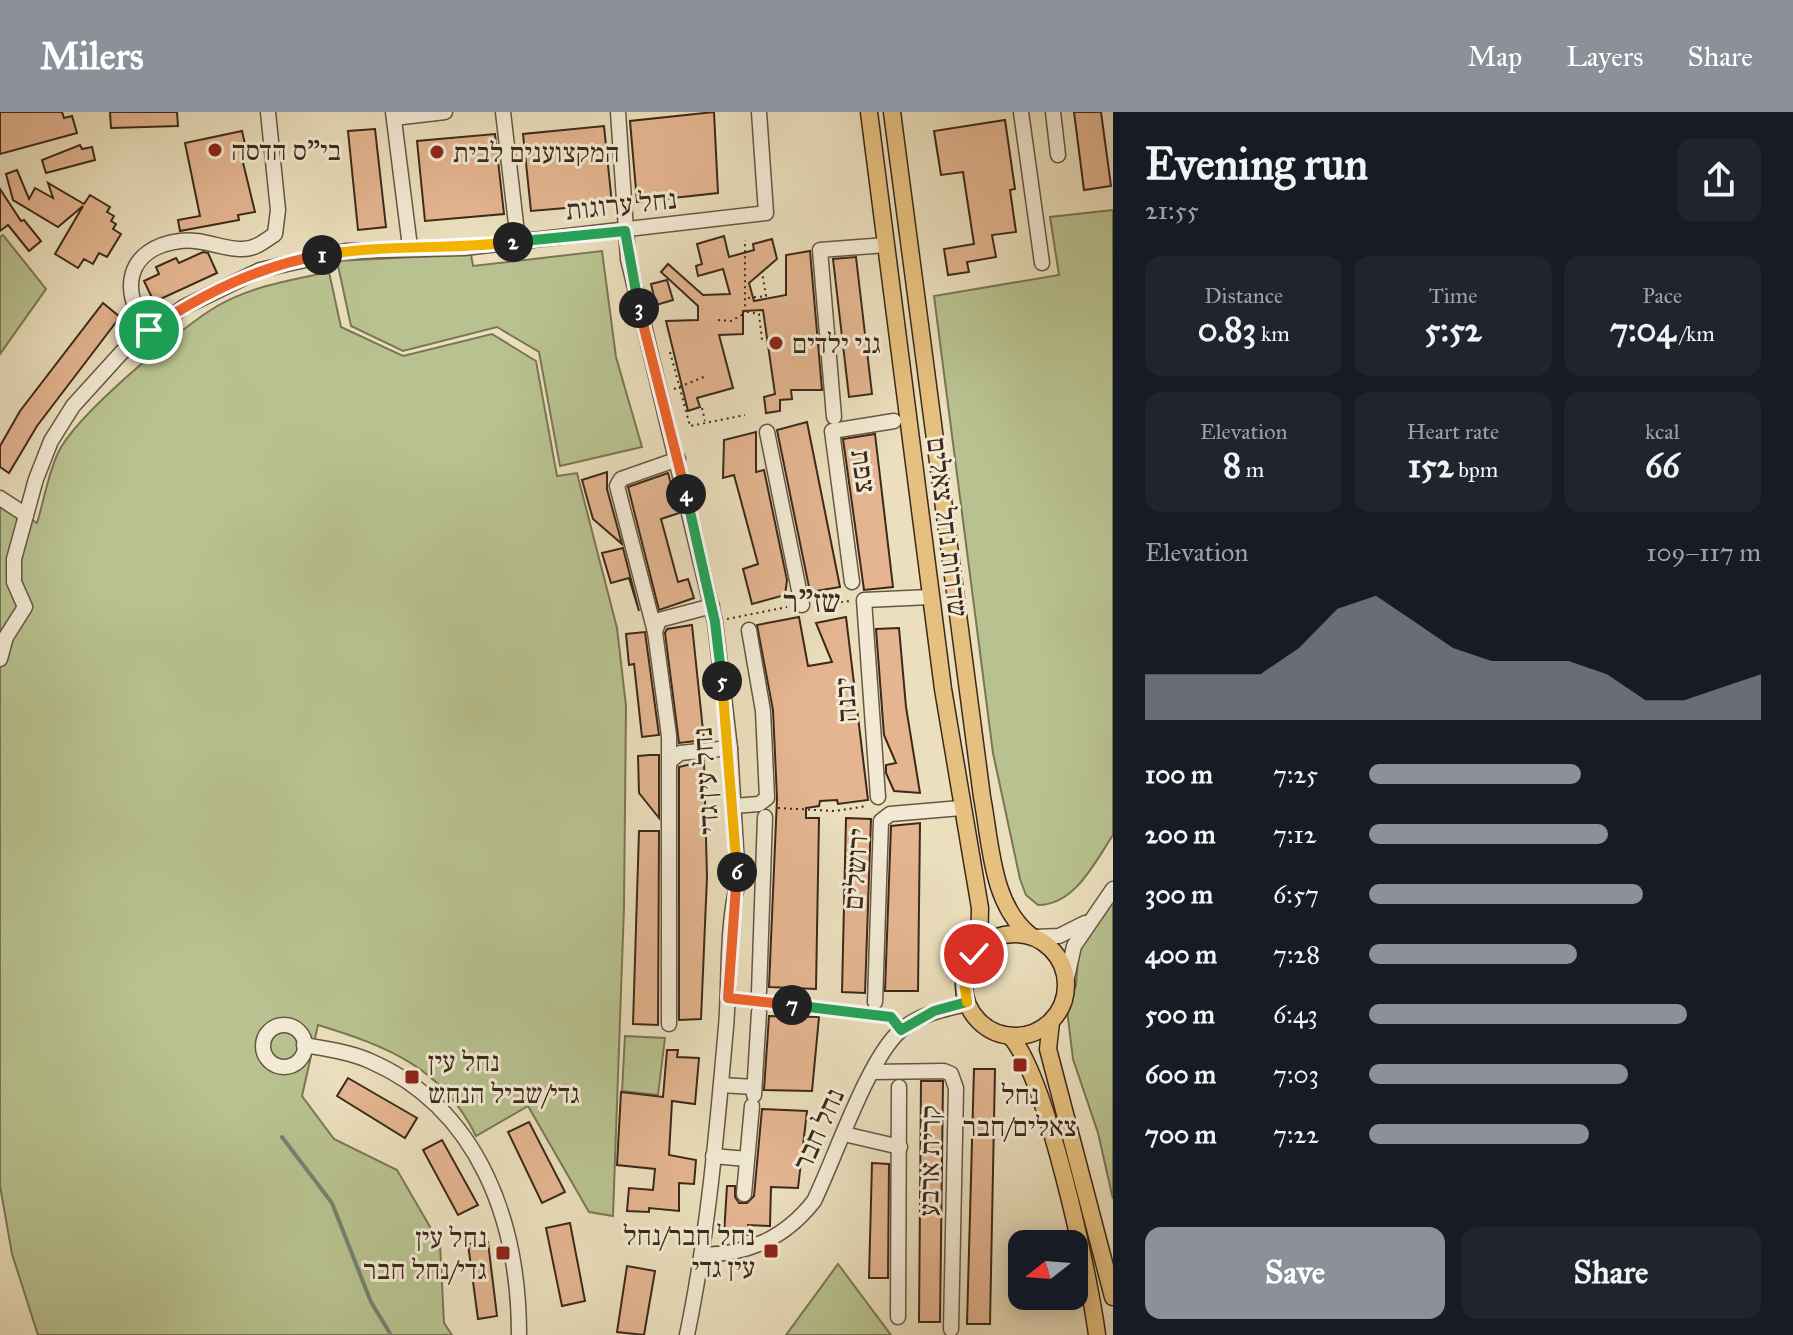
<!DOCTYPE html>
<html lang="en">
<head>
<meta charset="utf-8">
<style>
  body { margin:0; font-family:"IM FELL Great Primer","Frank Ruhl Libre",serif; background:#20242c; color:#f1f3f6; height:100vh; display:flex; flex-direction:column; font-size:30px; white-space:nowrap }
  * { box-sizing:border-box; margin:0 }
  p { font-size:26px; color:#9ea1a6 }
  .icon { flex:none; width:44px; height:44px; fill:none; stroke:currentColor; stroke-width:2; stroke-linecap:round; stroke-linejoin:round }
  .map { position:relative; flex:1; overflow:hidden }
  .side { display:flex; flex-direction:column; background:#171b24; width:680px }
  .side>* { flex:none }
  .needle { width:52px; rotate:253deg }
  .fabs { position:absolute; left:1008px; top:1118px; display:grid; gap:16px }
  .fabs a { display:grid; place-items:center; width:80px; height:80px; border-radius:16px; background:#171b24; box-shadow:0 4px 20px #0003; font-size:40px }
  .pin { position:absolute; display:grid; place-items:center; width:68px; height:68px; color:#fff; margin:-34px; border:4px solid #fff; border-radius:50%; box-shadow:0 2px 8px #0007 }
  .km { position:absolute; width:40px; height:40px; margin:-20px; border-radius:50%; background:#222; color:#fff; font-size:22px; line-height:40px; text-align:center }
  .round { display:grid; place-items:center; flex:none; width:84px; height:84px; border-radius:16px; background:#20242c }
  .headline { display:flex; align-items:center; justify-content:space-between; height:136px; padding:0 32px }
  h1 { font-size:44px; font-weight:800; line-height:60px }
  .stats { display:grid; grid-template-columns:repeat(3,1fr); gap:12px; height:136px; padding:8px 32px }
  .stats div { display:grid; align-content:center; border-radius:16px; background:#20242c; text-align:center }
  .stats b { font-size:34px; font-weight:800 }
  .stats small { font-size:22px; font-weight:400 }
  .stats p { font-size:22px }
  .chart { height:224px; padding:16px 32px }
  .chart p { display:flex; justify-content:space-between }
  .chart svg { width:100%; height:144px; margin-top:8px; fill:#8c9099; opacity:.7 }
  .primary-button { display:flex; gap:16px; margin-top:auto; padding:16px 32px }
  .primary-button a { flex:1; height:92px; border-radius:16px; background:#8c9099; color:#fff; font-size:32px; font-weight:800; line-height:92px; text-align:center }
  .primary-button a+a { background:#20242c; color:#f1f3f6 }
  ul { padding:0 32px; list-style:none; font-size:26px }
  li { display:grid; grid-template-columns:128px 96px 1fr; align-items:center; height:60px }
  li i { height:20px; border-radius:10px; background:#8c9099 }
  header { display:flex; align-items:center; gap:48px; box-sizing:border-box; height:112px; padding:0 40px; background:#8c9099; color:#fff }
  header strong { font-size:38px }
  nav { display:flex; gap:44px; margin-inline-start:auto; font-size:28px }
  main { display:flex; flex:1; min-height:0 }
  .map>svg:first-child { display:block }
</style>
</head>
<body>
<header>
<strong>Milers</strong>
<nav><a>Map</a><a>Layers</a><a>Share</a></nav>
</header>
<main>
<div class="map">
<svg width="1113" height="1223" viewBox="0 0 1113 1223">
  <rect width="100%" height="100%" fill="#ebdfbd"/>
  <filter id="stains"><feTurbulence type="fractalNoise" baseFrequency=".0025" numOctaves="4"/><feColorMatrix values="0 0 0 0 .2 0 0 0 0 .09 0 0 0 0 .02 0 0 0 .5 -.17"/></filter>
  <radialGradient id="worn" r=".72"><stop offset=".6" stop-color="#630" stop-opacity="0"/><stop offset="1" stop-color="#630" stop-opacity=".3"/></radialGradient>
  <!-- green -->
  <g fill="#b8c290" stroke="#7a7655" stroke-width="2">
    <path d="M1113 98V723C1095 750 1075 793 1038 793L1026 783 1020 767 993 641 934 184 1059 163 1050 105Z"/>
    <path d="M3 123 46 177 0 242V125Z"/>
    <path d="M602 139 616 245 642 335 560 354 539 240 497 215 403 239 351 214 337 149 471 142 473 154Z"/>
    <path d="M329 160 341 215 403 244 492 222 536 249 557 364 577 361 617 516 626 594 624 795 613 1104 589 1100 528 994 476 1024C443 956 387 934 318 913L302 984 334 1027 397 1058 440 1132 444 1211 452 1223H38L12 1142 0 1074V387L37 411C44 388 48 362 58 341 75 304 182 214 219 193 253 174 291 168 329 160Z"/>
    <path d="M1113 784V1087L1098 1021 1073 947 1067 898 1076 873 1079 831Z"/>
    <path d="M625 924 665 926 658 983 622 979Z"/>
    <path d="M838 1152 891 1223H786Z"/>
  </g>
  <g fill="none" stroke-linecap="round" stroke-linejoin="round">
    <!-- stream -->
    <path stroke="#748272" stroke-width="4" d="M282 1025 332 1091 371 1190 391 1223"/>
  </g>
  <!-- building -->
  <g fill="#e4b590" stroke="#3c291a" stroke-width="2">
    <path d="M0 0H62L64 6 72 4 77 21 0 42Z"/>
    <path d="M110 0H177L178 14 111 16Z"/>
    <path d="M714 0 718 81 637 90 630 9Z"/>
    <path d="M1074 0H1101L1111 74 1084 78Z"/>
    <path d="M1005 8 1015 77 1010 78 1016 120 992 123 996 145 967 150 969 160 948 163 944 137 974 132 963 60 941 63 934 19Z"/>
    <path d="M604 14 612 92 531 99 523 22Z"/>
    <path d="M375 17 386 115 358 118 348 19Z"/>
    <path d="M242 19 245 32 239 34 255 100 238 103 239 108 180 119 178 108 200 104 185 31Z"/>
    <path d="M495 22 504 102 425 109 417 29Z"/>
    <path d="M80 33 82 37 92 35 95 48 46 61 42 48Z"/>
    <path d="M17 58 29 87 35 76 53 86 48 71 84 92 90 83 110 95 107 100 114 104 111 109 116 112 113 117 121 122 107 145 99 141 93 152 84 147 78 156 55 142 83 94 58 115 13 88 6 62Z"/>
    <path d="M0 77 21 109 24 108 41 129 29 139 8 113 0 119Z"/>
    <path d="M724 124 729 145 754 138 753 132 772 127 777 147 749 171 754 189 786 183V143L810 139 822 278H791L792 287 780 288V299L766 301 764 285 775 282 763 198 743 199V222L719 223 733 276 697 286 700 295 688 299 666 209 698 208V194L661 160 668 152 703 183 730 182 723 157 698 164 696 154 702 152 697 132Z"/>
    <path d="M203 140 208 141 217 161 154 190 144 169 159 162 156 155 176 146 179 151Z"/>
    <path d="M856 145 872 282 849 285 833 147Z"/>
    <path d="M667 168 673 188 656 193 651 172Z"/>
    <path d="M103 191 120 205 37 314 9 361 0 355V334L20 299Z"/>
    <path d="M807 310 840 475 810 480 777 318Z"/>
    <path d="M756 320V360L764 358 787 468 785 483 752 492 743 457 758 452 734 363 723 366 724 328Z"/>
    <path d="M875 322 893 475 864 478 843 327Z"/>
    <path d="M607 360V377L622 432 593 407 582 368Z"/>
    <path d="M668 361 679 401 661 407 678 470 688 467 694 486 659 498 628 375Z"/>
    <path d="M623 436 639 499 629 466 611 471 602 441Z"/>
    <path d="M799 505 808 554 832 550 816 511 846 505 868 688 838 692 837 688 820 689 819 694 806 696V706H819L816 877 769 875 777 686 773 598 757 513Z"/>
    <path d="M692 513 704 628 679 631 665 521 667 517Z"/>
    <path d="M899 516 906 595 920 681 894 679 886 661V653L896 651 884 623 876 517Z"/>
    <path d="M645 520 659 623 642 625 634 552 629 553 626 522Z"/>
    <path d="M650 643H659V706L639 681 638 644Z"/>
    <path d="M704 649 707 765 701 907 679 908V655Z"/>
    <path d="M846 706 871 707 865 881 842 880Z"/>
    <path d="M920 711 918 879H885L891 714Z"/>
    <path d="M639 719H659L658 913 633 912Z"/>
    <path d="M769 904 819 905 812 979 764 978Z"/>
    <path d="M667 938H678L677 945 699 946 695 992 672 989 669 1043 696 1048 694 1072 679 1071V1099L649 1096V1100L627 1099 629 1076 653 1078 655 1057 617 1053 621 980 663 985Z"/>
    <path d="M974 957H995L990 1212H967Z"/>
    <path d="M348 966 417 1006 405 1026 337 984Z"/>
    <path d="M921 969H943L940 1210H919Z"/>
    <path d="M762 997 807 999 798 1076 771 1075 770 1114 748 1113V1123L724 1122 727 1074H735V1085L739 1091H747L754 1084Z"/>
    <path d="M529 1010 565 1080 542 1091 508 1020Z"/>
    <path d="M442 1028 478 1093 458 1103 423 1038Z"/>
    <path d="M872 1051 889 1052 888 1166H869Z"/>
    <path d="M570 1111 585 1189 562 1194 546 1116Z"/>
    <path d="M488 1130 497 1204 478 1207 468 1132Z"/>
    <path d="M627 1154 655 1159 644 1223 617 1220Z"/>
  </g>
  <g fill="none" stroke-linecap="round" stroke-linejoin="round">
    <!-- minor casing -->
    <g stroke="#685643" stroke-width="17">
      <g id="minor">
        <path d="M393 0 410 135"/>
        <path d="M503 0 518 129"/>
        <path d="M618 0 628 147 715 510 730 636 738 770C726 816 730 867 726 915 717 1018 708 1122 687 1223"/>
        <path d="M1021 0 1042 151"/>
        <path d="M1053 0 1058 43"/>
        <path d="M394 6 445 0"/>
        <path d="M149 218C118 180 126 136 180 129 201 126 222 137 241 137 254 138 265 129 275 122L278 98 268 0"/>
        <path d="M834 305 820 138 886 133"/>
        <path d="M767 320 802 493"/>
        <path d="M0 386 26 403"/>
        <path d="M852 470 832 319 894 309"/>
        <path d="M655 520 659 508 712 494"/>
        <path d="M0 547 6 525 25 495 14 470V447L36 367 51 329 73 294 122 240 184 195 260 158 346 139 464 136 766 101 759 0"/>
        <path d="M670 649 680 641 730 636"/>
        <path d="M878 685 864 488 931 485"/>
        <path d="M733 694 759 692 767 686 763 599 749 518"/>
        <path d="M1035 825 1059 824 1085 811"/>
        <path d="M1066 870 1074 834 1113 777"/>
        <path d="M759 880 765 705"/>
        <path d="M875 890 881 709 890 702 961 696"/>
        <path d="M669 912V624L655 520 617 374 621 367 678 347"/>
        <circle cx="284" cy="934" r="21"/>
        <path d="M304 933C326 937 350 940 370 949 480 997 519 1111 519 1223"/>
        <path d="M873 960 944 959 951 962 956 976 951 1217"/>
        <path d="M721 973 754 975"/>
        <path d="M754 983 759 900"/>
        <path d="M844 1022 900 1035"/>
        <path d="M713 1044 747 1047"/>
        <path d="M744 1082 752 994"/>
        <path d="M702 1143C749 1142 785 1126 814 1089 835 1046 868 947 900 919 919 902 944 897 968 892"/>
        <path d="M898 1205 899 975"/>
      </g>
    </g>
    <!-- major casing -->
    <g stroke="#3c291a" stroke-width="19">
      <g id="major">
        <path d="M869 0 943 577 980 796 979 836"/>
        <path d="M892 0 982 685C991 731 991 793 1031 824"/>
        <circle cx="1015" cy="873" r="51"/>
        <path d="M1051 910 1048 937 1113 1185"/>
        <path d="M1010 924C1047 965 1089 1162 1097 1223"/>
      </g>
    </g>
    <!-- path -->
    <g stroke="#3c291a" stroke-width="2" stroke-dasharray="2 4" stroke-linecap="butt">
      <path d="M748 186 766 184 762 160"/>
      <path d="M747 200 759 202 762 228"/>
      <path d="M718 208 731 209 745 201V128"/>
      <path d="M670 240 690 314 745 303"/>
      <path d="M674 277 706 264"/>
      <path d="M702 296 705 309"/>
      <path d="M817 492 851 489"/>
      <path d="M727 507 787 495"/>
      <path d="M778 696 835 699 867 694"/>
      <path d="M769 891 866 902"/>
      <path d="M881 903 893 907"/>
    </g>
    <!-- minor -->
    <use href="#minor" stroke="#f2ead4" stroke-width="14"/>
    <!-- major -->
    <use href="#major" stroke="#e6c07e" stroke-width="16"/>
  </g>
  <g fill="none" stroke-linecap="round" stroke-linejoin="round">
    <!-- split-1 casing -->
    <g stroke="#fff" stroke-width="16">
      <path id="split-1" d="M149 218C202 182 258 154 322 143"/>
    </g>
    <!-- split-2 casing -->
    <g stroke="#fff" stroke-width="16">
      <path id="split-2" d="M322 143C385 132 449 138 513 130"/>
    </g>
    <!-- split-3 casing -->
    <g stroke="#fff" stroke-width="16">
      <path id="split-3" d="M513 130 625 119 639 196"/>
    </g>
    <!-- split-4 casing -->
    <g stroke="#fff" stroke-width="16">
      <path id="split-4" d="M639 196 686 382"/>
    </g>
    <!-- split-5 casing -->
    <g stroke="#fff" stroke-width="16">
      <path id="split-5" d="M686 382 715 510 722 569"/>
    </g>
    <!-- split-6 casing -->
    <g stroke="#fff" stroke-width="16">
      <path id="split-6" d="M722 569 737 760"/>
    </g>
    <!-- split-7 casing -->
    <g stroke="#fff" stroke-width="16">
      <path id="split-7" d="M737 760 728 886 792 893"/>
    </g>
    <!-- split-8 casing -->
    <g stroke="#fff" stroke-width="16">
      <path id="split-8" d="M792 893 891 905 901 918 934 899 967 890"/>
    </g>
    <!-- split-9 casing -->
    <g stroke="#fff" stroke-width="16">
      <path id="split-9" d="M967 890 964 869 974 842"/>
    </g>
    <!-- split-1 -->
    <use href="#split-1" stroke="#f0652b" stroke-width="10"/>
    <!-- split-2 -->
    <use href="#split-2" stroke="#f5b400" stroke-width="10"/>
    <!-- split-3 -->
    <use href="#split-3" stroke="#22a559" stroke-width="10"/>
    <!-- split-4 -->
    <use href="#split-4" stroke="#f0652b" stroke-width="10"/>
    <!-- split-5 -->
    <use href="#split-5" stroke="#22a559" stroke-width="10"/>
    <!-- split-6 -->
    <use href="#split-6" stroke="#f5b400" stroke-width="10"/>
    <!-- split-7 -->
    <use href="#split-7" stroke="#f0652b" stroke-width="10"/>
    <!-- split-8 -->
    <use href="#split-8" stroke="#22a559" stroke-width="10"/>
    <!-- split-9 -->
    <use href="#split-9" stroke="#f5b400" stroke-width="10"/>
  </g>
  <!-- markers -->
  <g fill="#8f2418" stroke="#f2ead4" stroke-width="3">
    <circle cx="215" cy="38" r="8"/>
    <circle cx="437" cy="40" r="8"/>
    <circle cx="776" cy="231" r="8"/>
    <rect x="1012" y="945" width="16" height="16" rx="4"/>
    <rect x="404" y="957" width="16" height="16" rx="4"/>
    <rect x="763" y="1131" width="16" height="16" rx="4"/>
    <rect x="495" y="1133" width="16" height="16" rx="4"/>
  </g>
  <g text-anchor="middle" stroke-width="6" stroke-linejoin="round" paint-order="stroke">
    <!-- poi labels -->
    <g font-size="28" fill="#3c291a" stroke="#f2ead4" text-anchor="start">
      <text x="231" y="48">בי"ס הדסה</text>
      <text x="453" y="50">המקצוענים לבית</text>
      <text x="792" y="241">גני ילדים</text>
      <text x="428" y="959">נחל עין<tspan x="428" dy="32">גדי/שביל הנחש</tspan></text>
      <text x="1020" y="992" text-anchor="middle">נחל<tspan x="1020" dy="32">צאלים/חבר</tspan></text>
      <text x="755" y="1133" text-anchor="end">נחל חבר/נחל<tspan x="755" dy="32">עין גדי</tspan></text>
      <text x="487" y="1135" text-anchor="end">נחל עין<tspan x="487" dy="32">גדי/נחל חבר</tspan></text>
    </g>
    <!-- street labels -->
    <g font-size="28" fill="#3c291a" stroke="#f2ead4">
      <text transform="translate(621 92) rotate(-6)" y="10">נחל ערוגות</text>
      <text transform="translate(864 359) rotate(82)" y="10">צפת</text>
      <text transform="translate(948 415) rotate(83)" y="10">שדרות נחל צאלים</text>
      <text transform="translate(845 588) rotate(-94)" y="10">יבנה</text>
      <text transform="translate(705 669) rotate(-94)" y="10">נחל עין גדי</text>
      <text transform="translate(855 757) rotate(-86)" y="10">ירושלים</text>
      <text transform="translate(818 1017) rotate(-66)" y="10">נחל חבר</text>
      <text transform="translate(929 1049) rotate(-89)" y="10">קרית ארבע</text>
    </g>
    <!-- quarter labels -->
    <g font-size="32" fill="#3c291a" stroke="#f2ead4">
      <text x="812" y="500">שז"ר</text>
    </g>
  </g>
  <rect width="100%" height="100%" filter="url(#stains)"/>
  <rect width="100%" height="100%" fill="url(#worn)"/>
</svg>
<div class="fabs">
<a><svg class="needle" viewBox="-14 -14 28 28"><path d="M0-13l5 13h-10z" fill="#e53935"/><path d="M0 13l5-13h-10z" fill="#9ea1a6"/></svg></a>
</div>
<div class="pin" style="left:149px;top:218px;background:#1e9e55"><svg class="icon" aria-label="arrive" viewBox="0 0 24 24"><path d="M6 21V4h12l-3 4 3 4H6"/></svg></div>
<div class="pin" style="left:974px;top:842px;background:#d93025"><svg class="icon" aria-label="check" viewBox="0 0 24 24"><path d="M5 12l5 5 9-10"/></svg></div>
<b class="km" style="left:322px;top:143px">1</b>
<b class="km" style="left:513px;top:130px">2</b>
<b class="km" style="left:639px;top:196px">3</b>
<b class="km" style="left:686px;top:382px">4</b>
<b class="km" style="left:722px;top:569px">5</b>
<b class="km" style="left:737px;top:760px">6</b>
<b class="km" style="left:792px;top:893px">7</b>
</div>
<section class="side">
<div class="headline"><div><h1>Evening run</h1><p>21:55</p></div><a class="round"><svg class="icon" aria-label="share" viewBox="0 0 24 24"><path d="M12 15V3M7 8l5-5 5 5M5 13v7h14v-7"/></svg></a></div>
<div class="stats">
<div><p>Distance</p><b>0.83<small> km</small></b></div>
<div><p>Time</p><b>5:52</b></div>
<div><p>Pace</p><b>7:04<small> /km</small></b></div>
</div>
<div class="stats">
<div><p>Elevation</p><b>8<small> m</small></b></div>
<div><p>Heart rate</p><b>152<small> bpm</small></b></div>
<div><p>kcal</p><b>66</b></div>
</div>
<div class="chart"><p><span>Elevation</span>109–117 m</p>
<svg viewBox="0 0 160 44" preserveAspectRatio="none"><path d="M0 44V30L10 30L20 30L30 30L40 22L50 10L60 6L70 14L80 22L90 26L100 26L110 26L120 30L130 38L140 38L150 34L160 30V44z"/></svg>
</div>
<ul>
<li><b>100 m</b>7:25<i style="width:54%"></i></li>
<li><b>200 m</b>7:12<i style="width:61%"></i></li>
<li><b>300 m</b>6:57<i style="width:70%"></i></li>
<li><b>400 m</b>7:28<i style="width:53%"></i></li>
<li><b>500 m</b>6:43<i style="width:81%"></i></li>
<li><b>600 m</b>7:03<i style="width:66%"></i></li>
<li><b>700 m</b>7:22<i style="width:56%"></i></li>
</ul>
<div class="primary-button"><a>Save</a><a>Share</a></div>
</section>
</main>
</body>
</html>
